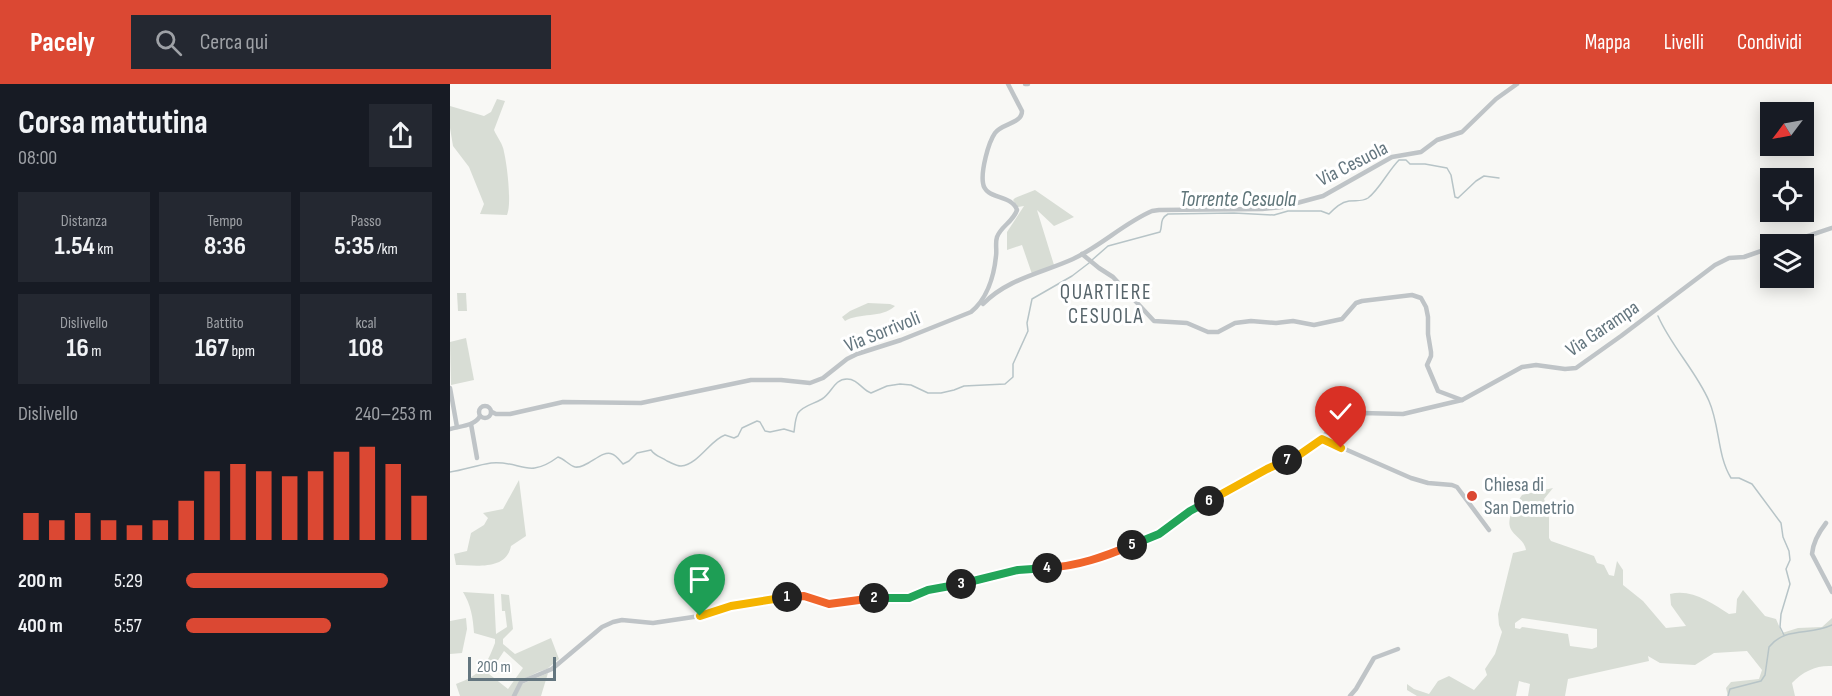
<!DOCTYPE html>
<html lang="it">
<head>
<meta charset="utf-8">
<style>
  body { margin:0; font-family:"Sofia Sans Condensed",sans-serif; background:#242831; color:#f1f3f6; height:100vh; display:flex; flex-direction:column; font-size:22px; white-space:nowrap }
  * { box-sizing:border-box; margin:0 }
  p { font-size:20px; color:#9ea1a6 }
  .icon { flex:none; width:33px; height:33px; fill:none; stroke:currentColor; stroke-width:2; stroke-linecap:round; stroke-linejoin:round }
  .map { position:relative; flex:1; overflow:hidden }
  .drawer { display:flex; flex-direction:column; background:#171b24; width:450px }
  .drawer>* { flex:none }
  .needle { width:39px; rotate:238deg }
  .fabs { position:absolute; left:1310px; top:18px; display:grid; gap:12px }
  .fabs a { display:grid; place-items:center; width:54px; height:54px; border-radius:0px; background:#171b24; box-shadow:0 3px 15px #0003; font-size:30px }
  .scale { position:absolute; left:18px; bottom:15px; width:88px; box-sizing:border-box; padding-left:6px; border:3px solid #64767f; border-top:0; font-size:16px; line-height:21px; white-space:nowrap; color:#64767f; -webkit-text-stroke:4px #fff; paint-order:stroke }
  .pin { position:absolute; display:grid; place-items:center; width:51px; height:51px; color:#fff; margin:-62px -26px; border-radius:50% 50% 50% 0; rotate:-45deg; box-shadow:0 0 6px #0007 }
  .pin .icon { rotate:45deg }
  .km { position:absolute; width:30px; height:30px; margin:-15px; border-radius:50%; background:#222; color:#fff; font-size:16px; line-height:30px; text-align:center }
  .round { display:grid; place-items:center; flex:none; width:63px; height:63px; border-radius:0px; background:#242831 }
  .head { display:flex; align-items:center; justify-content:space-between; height:102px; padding:0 18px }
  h1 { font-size:33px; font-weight:700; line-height:45px }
  .figures { display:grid; grid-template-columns:repeat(3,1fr); gap:9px; height:102px; padding:6px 18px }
  .figures div { display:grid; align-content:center; border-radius:0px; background:#242831; text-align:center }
  .figures b { font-size:26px; font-weight:700 }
  .figures small { font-size:16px; font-weight:400 }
  .figures p { font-size:16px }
  .chart { height:168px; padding:12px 18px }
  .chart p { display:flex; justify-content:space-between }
  .chart svg { width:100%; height:108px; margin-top:6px; stroke:#db4833; stroke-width:6 }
  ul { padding:0 18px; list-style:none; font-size:20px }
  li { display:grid; grid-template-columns:96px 72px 1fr; align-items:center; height:45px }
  li i { height:15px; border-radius:8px; background:#db4833 }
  header { display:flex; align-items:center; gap:36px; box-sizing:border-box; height:84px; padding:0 30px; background:#db4833; color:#fff }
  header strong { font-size:28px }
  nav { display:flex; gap:33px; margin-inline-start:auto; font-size:21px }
  .search { width:420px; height:54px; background:#242831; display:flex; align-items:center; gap:15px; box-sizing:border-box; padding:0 21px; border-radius:0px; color:#9ea1a6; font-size:22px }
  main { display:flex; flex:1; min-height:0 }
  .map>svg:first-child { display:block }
</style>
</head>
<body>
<header>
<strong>Pacely</strong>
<div class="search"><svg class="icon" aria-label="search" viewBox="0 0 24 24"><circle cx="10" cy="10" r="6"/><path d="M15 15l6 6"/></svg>Cerca qui</div>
<nav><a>Mappa</a><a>Livelli</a><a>Condividi</a></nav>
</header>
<main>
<section class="drawer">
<div class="head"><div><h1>Corsa mattutina</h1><p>08:00</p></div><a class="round"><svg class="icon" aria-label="share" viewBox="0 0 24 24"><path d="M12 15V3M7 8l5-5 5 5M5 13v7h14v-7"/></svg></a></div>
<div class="figures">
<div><p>Distanza</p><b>1.54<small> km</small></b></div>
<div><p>Tempo</p><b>8:36</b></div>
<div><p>Passo</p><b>5:35<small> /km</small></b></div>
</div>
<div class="figures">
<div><p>Dislivello</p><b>16<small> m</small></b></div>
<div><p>Battito</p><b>167<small> bpm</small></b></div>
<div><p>kcal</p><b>108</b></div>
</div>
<div class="chart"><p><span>Dislivello</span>240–253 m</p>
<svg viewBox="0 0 160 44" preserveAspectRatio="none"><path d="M5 44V33M15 44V36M25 44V33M35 44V36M45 44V38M55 44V36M65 44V28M75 44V16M85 44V13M95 44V16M105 44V18M115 44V16M125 44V8M135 44V6M145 44V13M155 44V26"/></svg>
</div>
<ul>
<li><b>200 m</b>5:29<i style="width:82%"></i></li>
<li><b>400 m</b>5:57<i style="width:59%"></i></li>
</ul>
</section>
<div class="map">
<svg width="1382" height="612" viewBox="0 0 1382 612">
  <rect width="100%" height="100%" fill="#f8f8f5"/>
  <!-- green -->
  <g fill="#d8ddd5" fill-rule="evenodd">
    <path d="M47 15 55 17 44 46C47 53 53 60 54 68 57 80 62 120 57 131L30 130 34 120 19 83 3 62 0 44V22L34 32 41 28Z"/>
    <path d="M585 106 624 133 604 142 587 126 604 181 582 190 572 161 557 166V148L574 122 568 123 563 116 565 114Z"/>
    <path d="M7 209H16L17 227H8Z"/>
    <path d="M418 219 440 220 445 222C431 235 410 228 395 237L392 233 400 227Z"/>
    <path d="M16 254 24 296 1 301 0 258Z"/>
    <path d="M69 396 76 452 61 462C56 487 25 481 6 481L4 470 17 467 21 449 34 441 38 434 33 429 53 425Z"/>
    <path d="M1103 404 1094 415 1099 428V454L1101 457 1144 472 1147 479 1154 481 1159 491 1164 492 1167 477 1173 486V501L1193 517 1216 544 1236 542 1221 521 1220 510C1241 504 1262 519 1279 530L1286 529 1287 515 1293 506 1315 532 1326 535 1332 549 1348 544 1372 543 1382 534V582C1367 581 1353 587 1342 599L1345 612H1278L1276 604 1281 598 1309 595 1312 586 1297 567 1264 569 1245 581 1210 579 1198 572 1199 577 1118 595 1115 612H1078L1080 600 1069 597 1066 612H967L957 606V600L964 605 979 610 988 597 999 592 1024 606 1037 591 1035 585 1045 570 1052 548 1049 541 1048 530 1063 469 1076 466C1074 456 1067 454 1062 447 1054 436 1066 420 1072 411ZM1072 534 1147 545V563L1142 565 1120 562 1118 550 1072 543 1070 545 1065 544V539Z"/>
    <path d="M13 508 44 510 46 550 57 543 55 527H52L51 510 59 511 63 545 53 555V560L65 570 101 554 109 575 97 585 88 588 70 597 63 612H10L6 600C30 591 36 583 45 559V555L24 549C23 534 21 521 13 508ZM54 567 73 584 58 605 39 590Z"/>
    <path d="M16 534 17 545 12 569 0 570V537Z"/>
    <path d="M98 589 91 612H66L72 600Z"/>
  </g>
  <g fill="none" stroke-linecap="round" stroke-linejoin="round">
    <!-- stream -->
    <g stroke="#b7c4c7" stroke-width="1.5">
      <path d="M642 176 658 162 710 148C713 141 709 135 718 130L784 129 824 131 838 127H871L879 130C885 124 891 118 899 117 906 116 912 118 918 114 929 106 938 87 949 76H956L960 80H975L997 84 1001 91 1005 113 1008 114 1026 97 1034 92 1049 94"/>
      <path d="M1208 232C1221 262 1246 287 1259 317 1270 342 1267 371 1281 394H1289L1302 400 1331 439 1333 453 1339 467 1340 476 1336 485 1340 500 1331 530 1330 543 1334 551"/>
      <path d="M0 388C14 386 27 381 41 379 71 376 77 396 108 373 115 375 118 381 125 383 137 385 152 365 162 370 166 371 170 377 173 380L179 377 187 369 201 366C205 372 211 373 217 377 222 379 226 382 231 382 249 380 260 356 275 351L284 354 288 352 292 344 307 337 310 338 315 347 320 348 334 345 344 348C345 341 345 335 348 329 354 321 364 320 372 315 382 309 384 295 397 295 408 295 412 306 421 309L437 302 450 300 461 301 478 309H491L504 306 514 302 555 300 563 293V280L578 247 577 239 582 215 622 192 639 179"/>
      <path d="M1278 612 1280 605 1311 597 1315 591 1319 563C1336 542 1360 552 1382 541"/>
    </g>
    <!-- minor -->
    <g stroke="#bfc4c7" stroke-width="4.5">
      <path d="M575 0H578"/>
      <path d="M1334 160 1382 144"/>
      <path d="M632 170 649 184 663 193 704 237 737 239 758 248H768L785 239 801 237 826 239 843 237 864 241 892 235 906 219 912 217 962 211 971 214 976 223 978 233V250L981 268V272L977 281 988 307 1012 316"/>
      <path d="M533 220C557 195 592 189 623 175 651 162 674 139 702 127L709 126 812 125 832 123 873 112 942 73 971 68 987 56 1012 48 1046 15 1067 0"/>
      <path d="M0 304 7 343"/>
      <circle cx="35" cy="328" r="6"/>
      <path d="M42 328 46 330H60L113 318 191 319 301 296H331L360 299 373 294 397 275 407 270 451 256 521 228C537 215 544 192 546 172 547 166 545 159 547 153 551 142 563 138 567 126 562 110 535 116 533 99 531 87 538 59 545 49 552 39 572 40 572 27L558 0"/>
      <path d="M21 340 27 374"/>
      <path d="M0 345C10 342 25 342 30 332"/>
      <path d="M872 355 961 394 978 399 1002 401 1007 403 1039 446"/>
      <path d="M1376 439C1369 448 1363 458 1362 470L1382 508"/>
      <path d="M64 612 71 598 102 585 152 543 163 538 172 536 203 539 250 532 281 522 336 513 354 512 379 520 434 513 459 514 478 506 510 501 568 486 617 483 644 477 709 450 740 427 817 385 849 371 872 355 882 341 896 330 912 329 953 330 1012 316 1072 283 1086 281 1115 285 1126 284 1171 252 1265 181 1279 174 1294 173 1320 164"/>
      <path d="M900 612 906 605 924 574 948 565"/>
    </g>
  </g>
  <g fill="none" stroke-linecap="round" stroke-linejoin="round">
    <!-- split-1 casing -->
    <g stroke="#fff" stroke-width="12">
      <path id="split-1" d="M250 532 281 522 337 513"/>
    </g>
    <!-- split-2 casing -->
    <g stroke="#fff" stroke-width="12">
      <path id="split-2" d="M337 513 354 512 379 520 424 514"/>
    </g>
    <!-- split-3 casing -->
    <g stroke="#fff" stroke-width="12">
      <path id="split-3" d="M424 514H459L478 506 511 500"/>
    </g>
    <!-- split-4 casing -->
    <g stroke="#fff" stroke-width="12">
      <path id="split-4" d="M511 500 568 486 597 484"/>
    </g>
    <!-- split-5 casing -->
    <g stroke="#fff" stroke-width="12">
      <path id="split-5" d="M597 484C628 482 654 473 682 461"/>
    </g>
    <!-- split-6 casing -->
    <g stroke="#fff" stroke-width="12">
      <path id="split-6" d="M682 461 709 450 740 427 759 417"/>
    </g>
    <!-- split-7 casing -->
    <g stroke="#fff" stroke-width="12">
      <path id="split-7" d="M759 417 817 385 837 376"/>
    </g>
    <!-- split-8 casing -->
    <g stroke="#fff" stroke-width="12">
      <path id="split-8" d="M837 376 849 371 872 355 891 364"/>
    </g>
    <!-- split-1 -->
    <use href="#split-1" stroke="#f5b400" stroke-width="8"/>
    <!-- split-2 -->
    <use href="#split-2" stroke="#f0652b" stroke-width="8"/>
    <!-- split-3 -->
    <use href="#split-3" stroke="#22a559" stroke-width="8"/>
    <!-- split-4 -->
    <use href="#split-4" stroke="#22a559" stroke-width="8"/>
    <!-- split-5 -->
    <use href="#split-5" stroke="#f0652b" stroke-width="8"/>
    <!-- split-6 -->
    <use href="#split-6" stroke="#22a559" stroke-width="8"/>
    <!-- split-7 -->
    <use href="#split-7" stroke="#f5b400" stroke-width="8"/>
    <!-- split-8 -->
    <use href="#split-8" stroke="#f5b400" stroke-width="8"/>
  </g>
  <!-- markers -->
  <circle fill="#db4833" stroke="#fff" stroke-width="2" cx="1022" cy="412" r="6"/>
  <g text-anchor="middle" stroke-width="6" stroke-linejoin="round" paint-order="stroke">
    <!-- street labels -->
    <g font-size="20" fill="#64767f" stroke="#fff">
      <text transform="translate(902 79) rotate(-27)" y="7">Via Cesuola</text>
      <text transform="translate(1152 244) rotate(-34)" y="7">Via Garampa</text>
      <text transform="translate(432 247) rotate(-22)" y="7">Via Sorrivoli</text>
    </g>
    <!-- poi labels -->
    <g font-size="20" fill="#64767f" stroke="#fff" text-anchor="start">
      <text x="1034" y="407">Chiesa di<tspan x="1034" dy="23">San Demetrio</tspan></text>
    </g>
    <!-- water labels -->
    <g font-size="21" font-style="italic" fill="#5f7579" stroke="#fff">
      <text x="788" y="122">Torrente Cesuola</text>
    </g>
    <!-- neighbourhood labels -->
    <g font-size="21" letter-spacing="1.5" fill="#56646a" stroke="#fff">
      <text x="656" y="215">QUARTIERE<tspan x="656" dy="24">CESUOLA</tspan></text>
    </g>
  </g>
</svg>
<div class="fabs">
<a><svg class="needle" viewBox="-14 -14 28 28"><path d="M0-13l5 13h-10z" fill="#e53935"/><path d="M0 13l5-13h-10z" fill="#9ea1a6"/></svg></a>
<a><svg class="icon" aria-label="locate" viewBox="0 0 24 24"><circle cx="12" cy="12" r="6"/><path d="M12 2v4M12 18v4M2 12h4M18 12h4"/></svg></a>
<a><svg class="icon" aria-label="layers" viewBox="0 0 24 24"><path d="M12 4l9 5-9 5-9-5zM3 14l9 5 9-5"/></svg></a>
</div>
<div class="scale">200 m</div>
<div class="pin" style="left:250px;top:532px;background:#1e9e55"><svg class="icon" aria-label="arrive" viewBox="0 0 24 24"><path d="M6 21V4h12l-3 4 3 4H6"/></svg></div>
<div class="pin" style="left:891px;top:364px;background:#d93025"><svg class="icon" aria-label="check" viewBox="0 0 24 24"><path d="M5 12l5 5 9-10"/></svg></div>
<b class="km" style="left:337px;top:513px">1</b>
<b class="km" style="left:424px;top:514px">2</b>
<b class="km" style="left:511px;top:500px">3</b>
<b class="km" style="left:597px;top:484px">4</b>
<b class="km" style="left:682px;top:461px">5</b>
<b class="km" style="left:759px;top:417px">6</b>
<b class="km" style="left:837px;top:376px">7</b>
</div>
</main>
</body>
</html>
